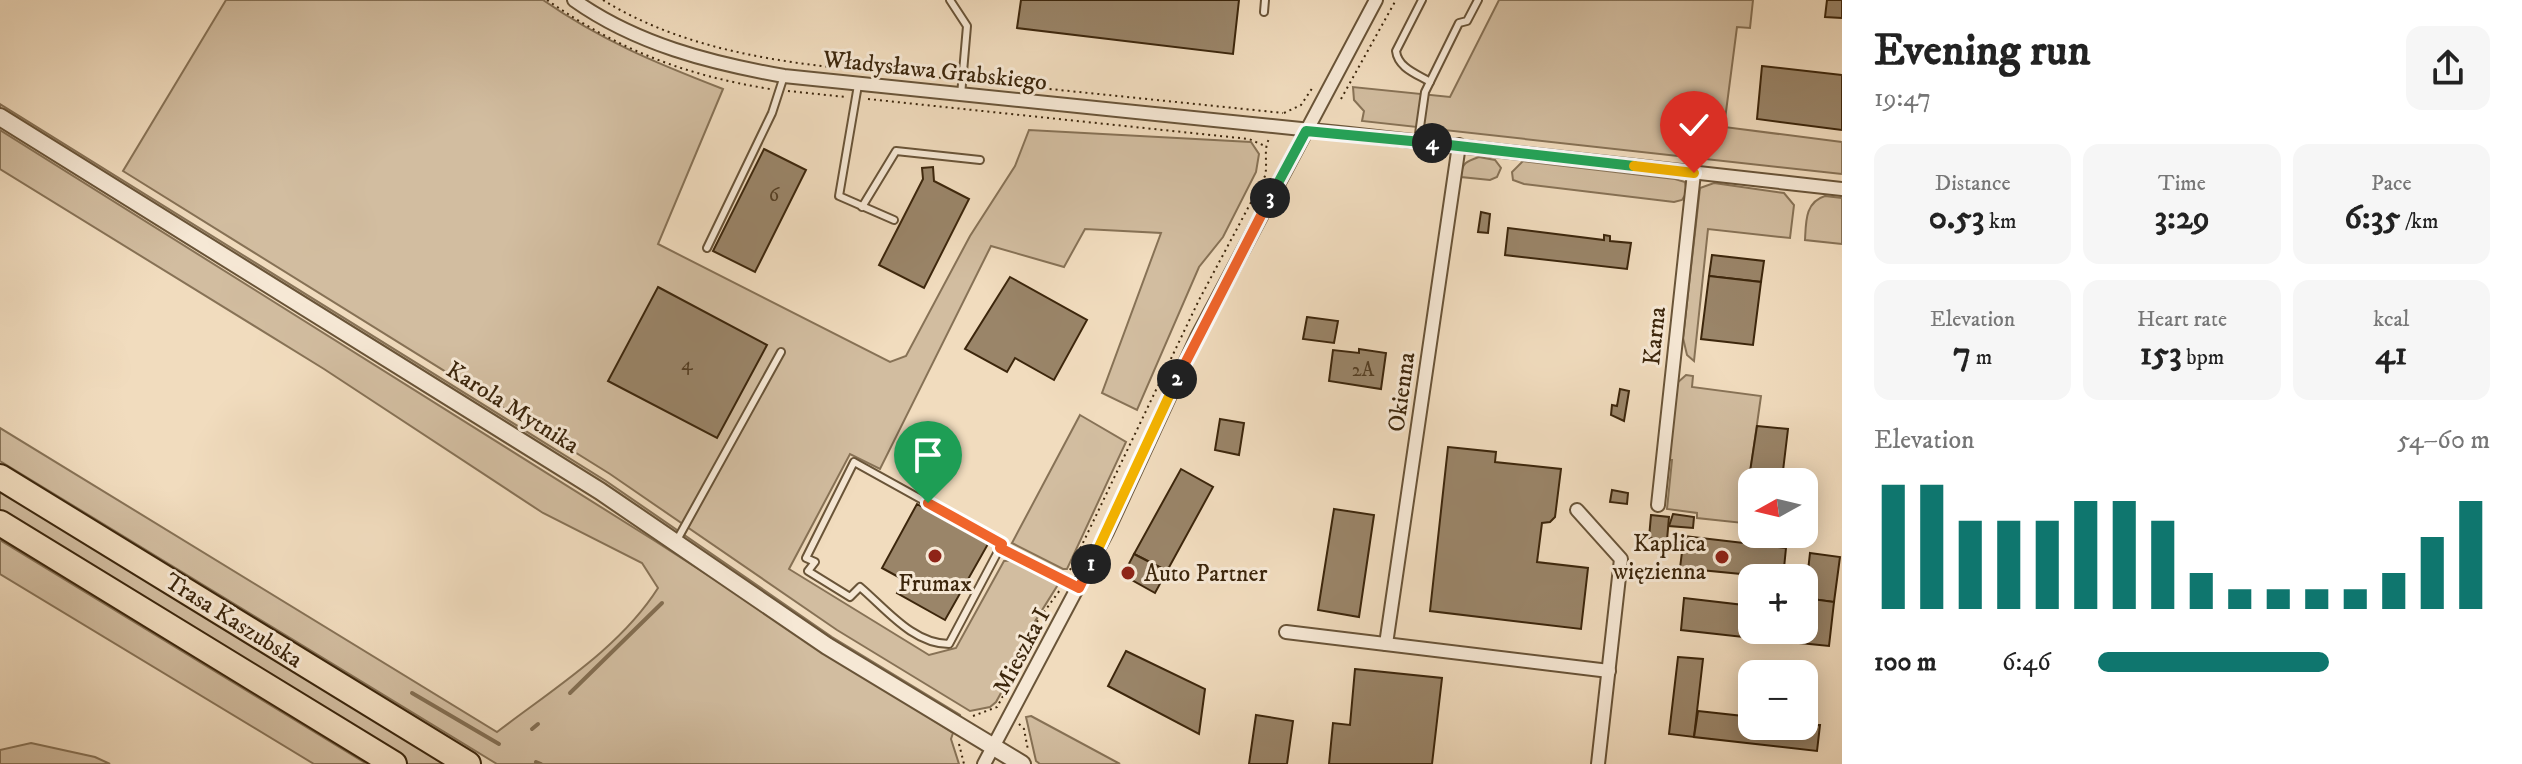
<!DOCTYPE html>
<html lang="en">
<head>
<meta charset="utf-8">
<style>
  body { margin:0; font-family:"IM FELL DW Pica",serif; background:#f6f6f6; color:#222; height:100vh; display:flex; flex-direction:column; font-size:30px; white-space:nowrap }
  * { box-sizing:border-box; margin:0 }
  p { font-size:26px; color:#767676 }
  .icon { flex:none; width:44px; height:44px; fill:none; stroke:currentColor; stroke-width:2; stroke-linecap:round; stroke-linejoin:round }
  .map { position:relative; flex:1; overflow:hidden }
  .sheet { display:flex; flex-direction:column; background:#fff; width:680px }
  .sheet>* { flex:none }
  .needle { width:52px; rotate:262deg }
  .buttons { position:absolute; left:1738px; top:468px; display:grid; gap:16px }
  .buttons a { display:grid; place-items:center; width:80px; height:80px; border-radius:16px; background:#fff; box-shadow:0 4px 20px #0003; font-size:40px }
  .pin { position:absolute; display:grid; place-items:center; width:68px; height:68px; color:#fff; margin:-82px -34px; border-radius:50% 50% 50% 0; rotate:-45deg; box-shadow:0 0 8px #0007 }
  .pin .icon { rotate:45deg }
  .km { position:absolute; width:40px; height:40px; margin:-20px; border-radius:50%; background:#222; color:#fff; font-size:22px; line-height:40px; text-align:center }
  .round { display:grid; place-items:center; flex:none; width:84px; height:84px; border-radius:16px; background:#f6f6f6 }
  .head { display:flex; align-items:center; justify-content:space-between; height:136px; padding:0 32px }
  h1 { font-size:44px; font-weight:700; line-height:60px }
  .metrics { display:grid; grid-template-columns:repeat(3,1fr); gap:12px; height:136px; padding:8px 32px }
  .metrics div { display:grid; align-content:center; border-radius:16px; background:#f6f6f6; text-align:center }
  .metrics b { font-size:34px; font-weight:700 }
  .metrics small { font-size:22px; font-weight:400 }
  .metrics p { font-size:22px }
  .chart { height:224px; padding:16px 32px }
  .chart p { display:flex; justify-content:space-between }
  .chart svg { width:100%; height:144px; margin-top:8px; stroke:#0f766e; stroke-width:6 }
  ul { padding:0 32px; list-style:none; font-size:26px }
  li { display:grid; grid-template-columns:128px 96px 1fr; align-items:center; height:60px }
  li i { height:20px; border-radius:10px; background:#0f766e }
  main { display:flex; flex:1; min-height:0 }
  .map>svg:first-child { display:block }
</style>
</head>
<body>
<main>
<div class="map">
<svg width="1842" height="764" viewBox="0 0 1842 764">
  <rect width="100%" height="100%" fill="#f1dcbe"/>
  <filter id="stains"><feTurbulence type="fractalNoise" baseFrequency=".0025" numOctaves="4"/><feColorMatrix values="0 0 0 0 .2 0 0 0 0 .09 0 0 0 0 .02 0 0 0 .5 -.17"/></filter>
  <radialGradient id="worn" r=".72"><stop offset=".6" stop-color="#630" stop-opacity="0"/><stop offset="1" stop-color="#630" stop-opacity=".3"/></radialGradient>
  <!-- green -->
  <g fill="#d2bda0" stroke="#877256" stroke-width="2">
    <path d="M226 0H543C602 41 656 63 723 89L658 244 890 362 906 356 970 236 1015 166 1029 130 1251 142 1259 154 1256 172 1223 237 1199 267 1137 410 1102 393 1161 233 1085 229 1064 267 991 246 880 469 850 454 789 569 929 655 956 648 1004 561 1017 560 1059 583 1034 623 1029 642 996 702 990 707 970 711 837 630 610 474 123 171Z"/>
    <path d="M1499 0H1753L1750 28 1737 27 1724 127 1842 142V174L1362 121 1364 111 1354 100 1353 87 1450 97Z"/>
    <path d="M0 104 606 481 832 637 960 715 961 720 831 641 602 484 0 109Z"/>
    <path d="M0 130 655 541 953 733 951 739 959 764H497L0 461V428L497 732C553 689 620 648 658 588L642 563 543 513 324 369 0 169Z"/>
    <path d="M1479 157 1495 160 1501 168 1497 177 1490 180 1461 177C1461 163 1467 161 1479 157Z"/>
    <path d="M1523 161 1675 179 1685 182 1687 192 1682 200 1674 202 1524 184 1513 180 1512 172Z"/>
    <path d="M1714 183 1784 193 1794 205 1790 238 1708 229 1694 361 1687 355 1683 338 1700 188Z"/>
    <path d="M1825 196 1842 198V244L1805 240C1806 222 1805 202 1825 196Z"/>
    <path d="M1686 375 1693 376 1692 387 1761 396 1743 523 1697 518V513L1667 509 1672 460H1668L1676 384Z"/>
    <path d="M1080 415 1126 442 1067 569H1063L1012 543Z"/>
    <path d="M0 487 454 764H408L0 514Z"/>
    <path d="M0 540 367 764H314L0 574Z"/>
    <path d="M1031 716 1120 764H1040L1036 761 1026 717Z"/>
    <path d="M31 743 95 757 110 764H0V750Z"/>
  </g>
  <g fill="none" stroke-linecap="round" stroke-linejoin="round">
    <!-- stream -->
    <g stroke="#836e52" stroke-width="4">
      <path d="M412 693 499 744"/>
      <path d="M570 693 662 603"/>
      <path d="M532 729 538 724"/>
      <path d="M536 762 541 764"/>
    </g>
  </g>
  <!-- building -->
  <g fill="#9a8569" stroke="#3c260c" stroke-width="2">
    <path d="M1021 0H1239L1233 54 1017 28Z"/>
    <path d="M1827 0H1842V18L1825 17Z"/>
    <path d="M1762 66 1842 75V130L1757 119Z"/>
    <path d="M764 149 806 170 755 272 713 251Z"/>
    <path d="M933 167 934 181 969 199 924 288 879 265 923 179 922 168Z"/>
    <path d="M1481 212 1490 214 1488 233 1478 232Z"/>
    <path d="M1508 228 1604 240V235L1610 236V241L1631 243 1627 269 1505 255Z"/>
    <path d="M1712 255 1764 261 1761 282 1709 276Z"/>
    <path d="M1709 276 1761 282 1753 345 1701 339Z"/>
    <path d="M1010 277 1087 320 1054 380 1015 358 1007 372 965 349Z"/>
    <path d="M658 287 767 345 717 438 608 381Z"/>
    <path d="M1307 317 1338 321 1334 343 1303 339Z"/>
    <path d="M1359 349 1386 353 1381 389 1329 381 1333 350 1359 353Z"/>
    <path d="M1620 389 1629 391 1624 421 1611 415 1612 405 1617 406Z"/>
    <path d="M1220 419 1244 423 1239 455 1215 450Z"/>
    <path d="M1757 426 1788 429 1782 479 1762 476 1761 482H1752V492L1747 491Z"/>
    <path d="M1448 447 1496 452 1495 462 1561 469 1555 517 1550 522 1542 523 1537 562 1588 568 1581 629 1430 611Z"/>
    <path d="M1181 469 1213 487 1167 571 1134 554Z"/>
    <path d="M1612 490 1628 493 1627 504 1610 502Z"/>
    <path d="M917 504 988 544 945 620 897 593 904 580 882 568Z"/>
    <path d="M1334 509 1374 515 1359 617 1318 610Z"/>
    <path d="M1673 514 1694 517 1693 528 1669 526Z"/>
    <path d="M1651 515 1669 517 1667 540 1649 538Z"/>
    <path d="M1684 536 1786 548 1783 578 1680 568Z"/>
    <path d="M1810 553 1840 557 1834 602 1805 598Z"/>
    <path d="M1134 554 1167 571 1155 593 1123 575Z"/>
    <path d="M1684 598 1752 606V630H1771L1770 640 1681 630Z"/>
    <path d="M1805 598 1834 602 1829 646 1800 643 1801 630H1804Z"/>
    <path d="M1126 651 1205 689 1199 734 1108 686Z"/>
    <path d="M1678 657 1703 659 1694 737 1669 734Z"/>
    <path d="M1355 669 1442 678 1432 764H1329L1333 723 1350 725Z"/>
    <path d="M1698 711 1752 717V726L1820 725 1817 751 1694 737Z"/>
    <path d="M1256 715 1293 721 1287 764H1249Z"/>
  </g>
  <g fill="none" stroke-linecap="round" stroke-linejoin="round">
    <!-- service casing -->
    <g stroke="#695438" stroke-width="10">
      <g id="service">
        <path d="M950 0 967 26 961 95"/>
        <path d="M1422 0 1396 51C1398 68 1417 74 1430 82"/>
        <path d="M1264 12 1265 0"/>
        <path d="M858 85 839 196 894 220"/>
        <path d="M1418 141 1425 92 1459 23 1467 21 1478 0"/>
        <path d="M862 207 896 151 980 160"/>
        <path d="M707 248 772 113 784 76"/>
        <path d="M854 462 1002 544 949 644C913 644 886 609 860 587L850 597 808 571 815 562 806 558Z"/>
        <path d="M677 540 781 352"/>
        <path d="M1000 548 1079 588"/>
      </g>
    </g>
    <!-- minor casing -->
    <g stroke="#695438" stroke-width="16">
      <g id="minor">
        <path d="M574 0C636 44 710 63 784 76L1350 134 1842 189"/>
        <path d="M1658 505 1694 173"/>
        <path d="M1577 510 1621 559 1598 764"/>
        <path d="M1286 632 1609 671"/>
        <path d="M1386 644 1459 145"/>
        <path d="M984 764 1107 532 1197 337 1376 0"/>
      </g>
    </g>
    <!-- tertiary casing -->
    <g stroke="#695438" stroke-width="20">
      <path id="tertiary" d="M0 117 600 491 827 646 1022 764"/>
    </g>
    <!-- motorway casing -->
    <g stroke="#3c260c" stroke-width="28">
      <g id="motorway">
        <path d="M0 477 468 764"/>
        <path d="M0 523 394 764"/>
      </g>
    </g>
    <!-- path -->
    <g stroke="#3c260c" stroke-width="2" stroke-dasharray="2 4" stroke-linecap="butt">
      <path d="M547 0C619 50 684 75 770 89"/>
      <path d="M603 0C707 64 835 67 953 79"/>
      <path d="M972 81 1283 113"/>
      <path d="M788 91 846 97"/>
      <path d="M868 99 1249 139 1265 146"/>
      <path d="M1341 99 1396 0"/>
      <path d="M1284 113 1301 105 1313 87"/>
      <path d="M1070 570 1199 300 1265 176C1268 163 1263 150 1269 139"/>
      <path d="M973 716 997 707 1028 650 1036 623 1060 590"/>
      <path d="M1019 724 1024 729 1028 750"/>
      <path d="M959 744 964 764"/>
    </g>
    <!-- service -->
    <use href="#service" stroke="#f6e8d5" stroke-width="6"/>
    <!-- minor -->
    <use href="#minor" stroke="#f6e8d5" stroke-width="12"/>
    <!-- tertiary -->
    <use href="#tertiary" stroke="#f6e8d5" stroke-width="16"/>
    <!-- motorway -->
    <use href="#motorway" stroke="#f1dcbe" stroke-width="24"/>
  </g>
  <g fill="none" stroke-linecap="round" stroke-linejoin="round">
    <!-- split-1 casing -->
    <g stroke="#fff" stroke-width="16">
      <path id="split-1" d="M928 503 1002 544 1000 548 1079 588 1091 564"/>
    </g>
    <!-- split-2 casing -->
    <g stroke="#fff" stroke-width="16">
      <path id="split-2" d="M1091 564 1177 379"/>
    </g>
    <!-- split-3 casing -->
    <g stroke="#fff" stroke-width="16">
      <path id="split-3" d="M1177 379 1270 198"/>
    </g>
    <!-- split-4 casing -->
    <g stroke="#fff" stroke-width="16">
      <path id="split-4" d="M1270 198 1306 131 1432 143"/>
    </g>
    <!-- split-5 casing -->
    <g stroke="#fff" stroke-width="16">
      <path id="split-5" d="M1432 143 1634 166"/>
    </g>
    <!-- split-6 casing -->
    <g stroke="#fff" stroke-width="16">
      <path id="split-6" d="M1634 166 1694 173"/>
    </g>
    <!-- split-1 -->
    <use href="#split-1" stroke="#f0652b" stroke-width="10"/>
    <!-- split-2 -->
    <use href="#split-2" stroke="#f5b400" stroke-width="10"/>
    <!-- split-3 -->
    <use href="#split-3" stroke="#f0652b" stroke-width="10"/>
    <!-- split-4 -->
    <use href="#split-4" stroke="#22a559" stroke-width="10"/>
    <!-- split-5 -->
    <use href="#split-5" stroke="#22a559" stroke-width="10"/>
    <!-- split-6 -->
    <use href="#split-6" stroke="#f5b400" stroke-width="10"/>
  </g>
  <!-- markers -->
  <g fill="#8f2418" stroke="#f6e8d5" stroke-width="3">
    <circle cx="935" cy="556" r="8"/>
    <circle cx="1722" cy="557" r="8"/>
    <circle cx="1128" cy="573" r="8"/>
  </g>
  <g text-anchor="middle" stroke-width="6" stroke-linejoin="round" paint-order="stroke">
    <!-- number labels -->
    <g font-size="20" fill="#543e23">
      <text x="774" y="201">6</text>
      <text x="687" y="370">4</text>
      <text x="1363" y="376">2A</text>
    </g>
    <!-- street labels -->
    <g font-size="24" fill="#3c260c" stroke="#f6e8d5">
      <text transform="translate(935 70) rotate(6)" y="8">Władysława Grabskiego</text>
      <text transform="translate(1654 336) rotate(-84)" y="8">Karna</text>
      <text transform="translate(1401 392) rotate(-82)" y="8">Okienna</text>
      <text transform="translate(513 407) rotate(32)" y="8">Karola Mytnika</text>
      <text transform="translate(234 620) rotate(32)" y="8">Trasa Kaszubska</text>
      <text transform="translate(1021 651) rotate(-62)" y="8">Mieszka I</text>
    </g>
    <!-- poi labels -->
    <g font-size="24" fill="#3c260c" stroke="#f6e8d5" text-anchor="end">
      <text x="1706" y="551">Kaplica<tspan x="1706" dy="28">więzienna</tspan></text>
      <text x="1144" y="581" text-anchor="start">Auto Partner</text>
      <text x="935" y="591" text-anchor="middle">Frumax</text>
    </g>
  </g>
  <rect width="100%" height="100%" filter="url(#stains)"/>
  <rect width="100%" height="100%" fill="url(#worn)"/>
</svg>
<div class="buttons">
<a><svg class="needle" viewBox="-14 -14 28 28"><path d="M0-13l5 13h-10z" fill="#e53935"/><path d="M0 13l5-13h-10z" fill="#767676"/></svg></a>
<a>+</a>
<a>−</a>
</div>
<div class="pin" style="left:928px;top:503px;background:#1e9e55"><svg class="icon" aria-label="arrive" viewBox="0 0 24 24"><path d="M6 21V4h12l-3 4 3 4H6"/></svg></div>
<div class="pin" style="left:1694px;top:173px;background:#d93025"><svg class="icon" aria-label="check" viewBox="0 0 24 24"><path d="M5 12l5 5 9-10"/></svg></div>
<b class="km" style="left:1091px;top:564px">1</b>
<b class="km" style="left:1177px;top:379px">2</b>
<b class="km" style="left:1270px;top:198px">3</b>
<b class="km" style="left:1432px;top:143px">4</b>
</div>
<section class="sheet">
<div class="head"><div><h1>Evening run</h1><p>19:47</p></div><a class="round"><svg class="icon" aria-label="share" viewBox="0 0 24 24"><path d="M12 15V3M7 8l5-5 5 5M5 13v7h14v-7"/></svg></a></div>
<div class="metrics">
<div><p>Distance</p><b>0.53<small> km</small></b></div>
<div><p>Time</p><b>3:29</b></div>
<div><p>Pace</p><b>6:35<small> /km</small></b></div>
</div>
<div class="metrics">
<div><p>Elevation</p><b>7<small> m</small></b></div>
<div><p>Heart rate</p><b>153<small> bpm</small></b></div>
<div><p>kcal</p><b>41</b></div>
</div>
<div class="chart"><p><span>Elevation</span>54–60 m</p>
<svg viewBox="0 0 160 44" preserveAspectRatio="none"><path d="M5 44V6M15 44V6M25 44V17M35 44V17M45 44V17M55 44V11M65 44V11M75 44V17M85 44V33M95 44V38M105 44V38M115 44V38M125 44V38M135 44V33M145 44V22M155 44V11"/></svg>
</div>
<ul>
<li><b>100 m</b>6:46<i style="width:59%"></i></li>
</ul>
</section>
</main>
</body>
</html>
